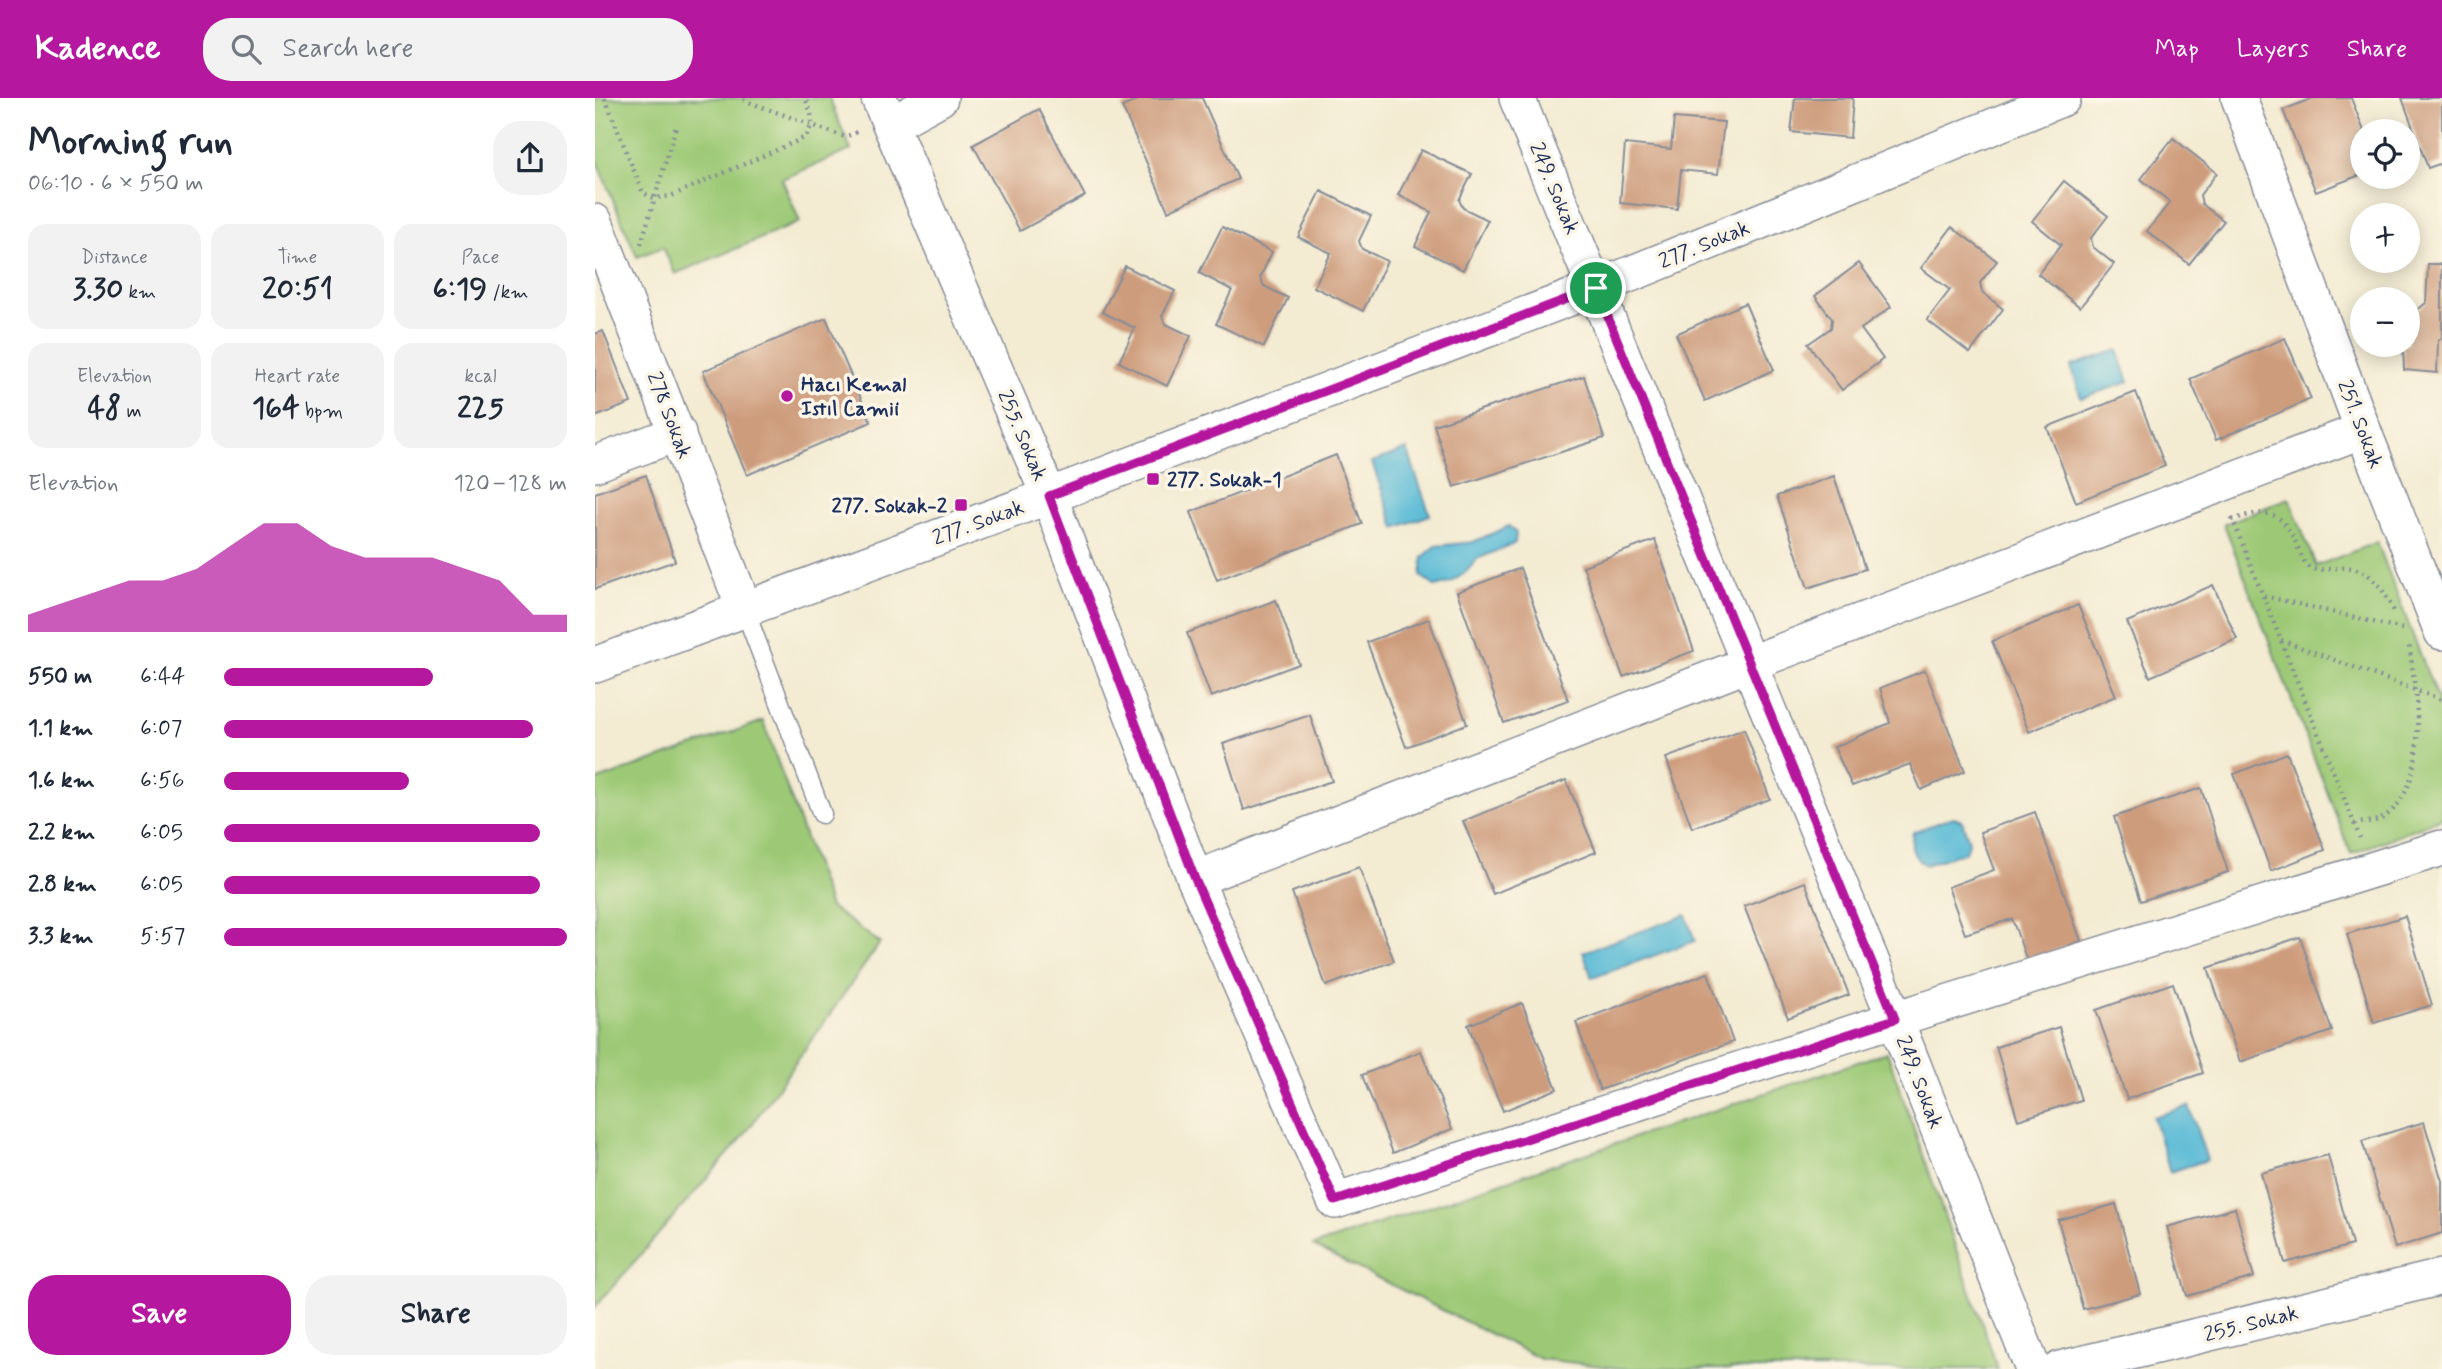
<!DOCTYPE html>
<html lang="en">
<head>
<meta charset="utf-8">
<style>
  body { margin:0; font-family:Mynerve,sans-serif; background:#f2f2f3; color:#1f2937; height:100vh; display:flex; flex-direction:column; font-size:26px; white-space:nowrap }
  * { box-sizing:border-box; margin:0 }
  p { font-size:23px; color:#747a83 }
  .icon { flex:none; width:38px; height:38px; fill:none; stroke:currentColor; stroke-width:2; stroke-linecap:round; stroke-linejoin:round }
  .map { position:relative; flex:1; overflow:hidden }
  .panel { display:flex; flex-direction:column; background:#fff; width:595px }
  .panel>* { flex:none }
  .tools { position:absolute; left:1755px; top:21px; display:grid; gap:14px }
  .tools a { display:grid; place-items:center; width:70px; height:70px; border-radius:50%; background:#fff; box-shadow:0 4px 18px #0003; font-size:35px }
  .pin { position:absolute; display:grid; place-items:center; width:60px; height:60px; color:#fff; margin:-30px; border:4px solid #fff; border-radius:50%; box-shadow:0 2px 7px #0007 }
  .round { display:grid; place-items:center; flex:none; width:74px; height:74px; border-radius:28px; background:#f2f2f3 }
  .summary { display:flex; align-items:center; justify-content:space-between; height:119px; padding:0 28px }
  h1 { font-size:38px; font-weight:700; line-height:52px }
  .stats { display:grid; grid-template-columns:repeat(3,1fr); gap:10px; height:119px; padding:7px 28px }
  .stats div { display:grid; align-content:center; border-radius:18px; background:#f2f2f3; text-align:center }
  .stats b { font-size:30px; font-weight:700 }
  .stats small { font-size:19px; font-weight:400 }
  .stats p { font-size:19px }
  .chart { height:196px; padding:14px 28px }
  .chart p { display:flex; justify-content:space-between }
  .chart svg { width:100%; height:126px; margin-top:7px; fill:#b5179e; opacity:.7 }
  .cta { display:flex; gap:14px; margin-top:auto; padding:14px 28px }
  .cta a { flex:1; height:80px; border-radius:28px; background:#b5179e; color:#fff; font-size:28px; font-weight:700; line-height:80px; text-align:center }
  .cta a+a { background:#f2f2f3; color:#1f2937 }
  ul { padding:0 28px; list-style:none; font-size:23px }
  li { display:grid; grid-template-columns:112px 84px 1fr; align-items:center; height:52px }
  li i { height:18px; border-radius:9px; background:#b5179e }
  header { display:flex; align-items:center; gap:42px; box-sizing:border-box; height:98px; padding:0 35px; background:#b5179e; color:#fff }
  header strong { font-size:33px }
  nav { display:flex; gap:38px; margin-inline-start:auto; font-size:24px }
  .search { width:490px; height:63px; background:#f2f2f3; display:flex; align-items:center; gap:18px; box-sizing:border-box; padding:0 24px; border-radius:28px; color:#747a83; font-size:26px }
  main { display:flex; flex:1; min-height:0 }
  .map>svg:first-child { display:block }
</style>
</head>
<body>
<header>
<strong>Kadence</strong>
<div class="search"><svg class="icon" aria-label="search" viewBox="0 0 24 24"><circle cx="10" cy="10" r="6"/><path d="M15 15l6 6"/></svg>Search here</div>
<nav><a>Map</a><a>Layers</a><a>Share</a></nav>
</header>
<main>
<section class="panel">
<div class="summary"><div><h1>Morning run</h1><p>06:10 · 6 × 550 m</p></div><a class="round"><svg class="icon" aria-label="share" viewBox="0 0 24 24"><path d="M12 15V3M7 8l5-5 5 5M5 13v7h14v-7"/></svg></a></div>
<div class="stats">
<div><p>Distance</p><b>3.30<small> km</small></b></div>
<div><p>Time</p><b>20:51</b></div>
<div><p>Pace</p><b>6:19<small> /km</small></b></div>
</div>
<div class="stats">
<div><p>Elevation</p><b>48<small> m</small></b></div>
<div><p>Heart rate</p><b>164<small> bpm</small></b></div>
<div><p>kcal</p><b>225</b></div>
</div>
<div class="chart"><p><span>Elevation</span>120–128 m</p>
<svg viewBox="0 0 160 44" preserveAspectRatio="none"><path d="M0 44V38L10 34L20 30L30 26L40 26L50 22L60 14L70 6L80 6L90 14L100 18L110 18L120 18L130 22L140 26L150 38L160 38V44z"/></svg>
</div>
<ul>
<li><b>550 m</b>6:44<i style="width:61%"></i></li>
<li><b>1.1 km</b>6:07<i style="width:90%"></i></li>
<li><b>1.6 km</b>6:56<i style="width:54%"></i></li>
<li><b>2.2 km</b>6:05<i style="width:92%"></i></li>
<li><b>2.8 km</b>6:05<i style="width:92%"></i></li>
<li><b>3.3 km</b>5:57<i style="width:100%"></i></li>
</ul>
<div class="cta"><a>Save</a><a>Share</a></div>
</section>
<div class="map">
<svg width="1847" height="1271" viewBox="0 0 1847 1271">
  <rect width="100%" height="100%" fill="#fcf5e5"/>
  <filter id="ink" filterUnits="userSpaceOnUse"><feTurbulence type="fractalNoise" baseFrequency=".0143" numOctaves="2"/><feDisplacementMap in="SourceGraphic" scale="14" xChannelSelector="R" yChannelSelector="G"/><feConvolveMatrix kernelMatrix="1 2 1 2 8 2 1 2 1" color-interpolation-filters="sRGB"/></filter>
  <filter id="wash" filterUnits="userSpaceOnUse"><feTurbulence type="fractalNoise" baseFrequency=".00686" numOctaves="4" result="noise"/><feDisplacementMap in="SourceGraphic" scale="28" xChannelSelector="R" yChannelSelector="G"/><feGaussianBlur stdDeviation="1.57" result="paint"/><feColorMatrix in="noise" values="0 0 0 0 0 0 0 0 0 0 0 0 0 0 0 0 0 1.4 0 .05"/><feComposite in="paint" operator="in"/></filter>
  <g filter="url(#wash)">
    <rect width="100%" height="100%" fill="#f3ebd2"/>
    <!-- green -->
    <g fill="#9dc976" stroke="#5c7c6a" stroke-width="2">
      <path d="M0 0H234L256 52 187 81 205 124 80 176 68 149 42 159 0 59Z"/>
      <path d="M1694 400 1721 468 1782 444 1847 613V720L1756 756 1629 426Z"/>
      <path d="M168 623 235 809 285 845 148 1039 0 1209V683Z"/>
      <path d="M1292 954 1403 1271H1032L946 1261 718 1148Z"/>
    </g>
    <!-- water -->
    <g fill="#56b9d5" stroke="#38749a" stroke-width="2">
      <path d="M1523 252 1534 284 1486 300 1476 268Z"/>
      <path d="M812 351 835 417 800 430 777 364Z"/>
      <path d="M914 428 921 435 920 445 882 461 872 473 857 484 841 489 826 478 828 459 841 448 878 444Z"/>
      <path d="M1358 719 1367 723 1374 743 1370 754 1330 767C1317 758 1315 750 1318 734Z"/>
      <path d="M1091 817 1100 843 997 880 988 854Z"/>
      <path d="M1594 1008 1612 1062 1575 1074 1558 1019Z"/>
    </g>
    <g id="blocks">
      <!-- building -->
      <g fill="#cd9c7d">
        <path d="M547 0H607L643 81 573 113 527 9Z"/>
        <path d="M1200 0H1258L1255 40 1196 34Z"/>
        <path d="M1718 0H1756L1769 33 1768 76 1721 94 1688 12Z"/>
        <path d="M1807 0H1847V65L1833 70Z"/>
        <path d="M444 11 490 98 425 133 378 47Z"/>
        <path d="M1079 20 1129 24 1123 76 1086 72 1082 111 1025 105 1030 46 1076 51Z"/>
        <path d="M1578 40 1622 75 1605 97 1607 106 1629 123 1594 166 1552 133 1575 104 1546 81Z"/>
        <path d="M826 52 877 76 864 102 868 110 893 122 868 172 820 148 836 114 803 97Z"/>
        <path d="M1469 83 1513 118 1496 140 1498 149 1519 166 1485 209 1443 176 1466 147 1437 123Z"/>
        <path d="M726 93 776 118 764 143 767 151 792 163 768 213 719 189 736 155 703 139Z"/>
        <path d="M627 129 677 154 665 180 669 188 693 200 669 249 621 226 637 192 604 175Z"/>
        <path d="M1357 129 1402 163 1385 185 1387 194 1408 211 1375 255 1332 222 1355 192 1326 170Z"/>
        <path d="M1264 165 1296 209 1266 231 1288 261 1247 292 1213 246 1236 230 1237 221 1220 198Z"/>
        <path d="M1833 166H1847V240L1843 243 1842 275 1809 272 1808 247H1813V219L1831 205Z"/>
        <path d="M530 168 580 193 567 218 571 226 596 238 572 288 524 264 540 230 507 214Z"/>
        <path d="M1150 205 1179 272 1110 303 1081 236Z"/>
        <path d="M231 220 276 324 152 377 108 273Z"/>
        <path d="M8 233 36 305 0 319V236Z"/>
        <path d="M1690 240 1716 301 1621 342 1595 281Z"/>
        <path d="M989 278 1009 340 859 389 839 327Z"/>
        <path d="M1541 294 1570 368 1481 404 1452 329Z"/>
        <path d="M741 357 767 426 622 482 596 414Z"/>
        <path d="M51 377 80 463 0 491V395Z"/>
        <path d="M1239 378 1270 471 1213 490 1182 398Z"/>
        <path d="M1060 442 1099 553 1028 579 988 468Z"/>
        <path d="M925 470 973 602 909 625 862 494Z"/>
        <path d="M1618 487 1642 541 1555 579 1532 524Z"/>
        <path d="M681 502 704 566 616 599 592 535Z"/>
        <path d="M1483 507 1521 598 1434 634 1397 543Z"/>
        <path d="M834 521 872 626 811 649 772 544Z"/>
        <path d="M1330 572 1370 673 1326 692 1315 666 1257 688 1239 649 1295 625 1285 590Z"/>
        <path d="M715 617 737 683 649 712 628 646Z"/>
        <path d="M1149 631 1175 701 1097 730 1071 660Z"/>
        <path d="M1692 655 1730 752 1676 773 1639 676Z"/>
        <path d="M971 682 1001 754 898 796 868 723Z"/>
        <path d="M1606 690 1633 774 1546 803 1519 719Z"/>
        <path d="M1440 714 1486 843 1432 863 1417 821 1370 836 1353 789 1399 772 1385 734Z"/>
        <path d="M764 769 799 863 731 888 697 794Z"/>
        <path d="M1210 784 1254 897 1193 920 1149 808Z"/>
        <path d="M1810 818 1837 907 1779 925 1752 836Z"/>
        <path d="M1705 839 1737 933 1645 964 1613 870Z"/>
        <path d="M1113 875 1138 944 1005 992 981 924Z"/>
        <path d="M1578 885 1608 975 1532 1001 1501 912Z"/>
        <path d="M927 905 962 991 908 1013 873 927Z"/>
        <path d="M1464 929 1486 1002 1423 1022 1401 949Z"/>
        <path d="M826 953 857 1031 798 1055 767 977Z"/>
        <path d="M1829 1024 1847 1083V1135L1800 1150 1767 1043Z"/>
        <path d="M1733 1057 1757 1147 1690 1165 1666 1075Z"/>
        <path d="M1521 1106 1545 1196 1488 1211 1463 1122Z"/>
        <path d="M1640 1110 1659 1179 1592 1198 1572 1129Z"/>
      </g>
    </g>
  </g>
  <g filter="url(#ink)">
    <use href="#blocks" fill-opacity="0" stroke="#878d98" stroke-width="2"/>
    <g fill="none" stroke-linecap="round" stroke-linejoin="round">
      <!-- lane casing -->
      <g stroke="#878d98" stroke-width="21">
        <path id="lane" d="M149 510 227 716"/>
      </g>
      <!-- street casing -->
      <g stroke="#878d98" stroke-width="38">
        <g id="street">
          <path d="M284 0 454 398 600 781 740 1103 1300 921 1847 750"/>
          <path d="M922 0 1300 921 1438 1271"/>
          <path d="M1644 0 1768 332 1847 534"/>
          <path d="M297 26 345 0"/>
          <path d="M0 124 149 510"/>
          <path d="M0 366 83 335"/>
          <path d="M0 567 454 398 1001 190 1468 0"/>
          <path d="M600 781 1156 565 1768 332"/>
          <path d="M1465 1271 1847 1179"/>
        </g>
      </g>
      <!-- path -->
      <g stroke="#878d98" stroke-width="4.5" stroke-dasharray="2 5" stroke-linecap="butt">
        <path d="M10 0 48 95 59 100 76 98 211 39C220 24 217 15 210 0"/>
        <path d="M148 2 250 39 262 34"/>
        <path d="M46 146 81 29"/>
        <path d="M1637 420 1765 740"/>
        <path d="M1637 422C1676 408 1689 415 1704 452 1707 459 1709 467 1716 470 1723 473 1735 471 1743 470 1776 466 1788 491 1801 517"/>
        <path d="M1669 498 1808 531"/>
        <path d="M1686 542 1847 602"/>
        <path d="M1759 726C1767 724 1779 724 1786 721 1838 690 1821 596 1814 547"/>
      </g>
      <!-- lane -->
      <use href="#lane" stroke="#fff" stroke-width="18"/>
      <!-- street -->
      <use href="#street" stroke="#fff" stroke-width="35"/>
    </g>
  </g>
  <g fill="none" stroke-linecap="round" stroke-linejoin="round" filter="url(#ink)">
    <!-- route casing -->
    <g stroke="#fff" stroke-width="14">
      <path id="route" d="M1001 190 1300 921 740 1103 600 781 454 398Z"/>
    </g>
    <!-- route -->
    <use href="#route" stroke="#b5179e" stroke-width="9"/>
  </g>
  <!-- markers -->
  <g fill="#b5179e" stroke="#fcf5e5" stroke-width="2.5">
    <circle cx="192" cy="298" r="7"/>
    <rect x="551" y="374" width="14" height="14" rx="3.5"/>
    <rect x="359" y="400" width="14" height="14" rx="3.5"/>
  </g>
  <g text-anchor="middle" stroke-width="7" stroke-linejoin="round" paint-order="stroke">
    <!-- street labels -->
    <g font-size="21" fill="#1b2f5e" stroke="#fcf5e5">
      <text transform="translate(960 90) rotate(67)" y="7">249. Sokak</text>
      <text transform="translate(1109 146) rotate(-22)" y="7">277. Sokak</text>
      <text transform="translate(75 317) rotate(69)" y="7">278 Sokak</text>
      <text transform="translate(1766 326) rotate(69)" y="7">251. Sokak</text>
      <text transform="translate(428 337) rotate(67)" y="7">255. Sokak</text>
      <text transform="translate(383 424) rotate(-20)" y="7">277. Sokak</text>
      <text transform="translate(1325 984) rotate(69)" y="7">249. Sokak</text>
      <text transform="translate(1656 1225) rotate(-14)" y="7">255. Sokak</text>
    </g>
    <!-- poi labels -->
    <g font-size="21" font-weight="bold" fill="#1b2f5e" stroke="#fcf5e5" text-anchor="start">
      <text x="206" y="293">Hacı Kemal<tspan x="206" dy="24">Istıl Camii</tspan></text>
      <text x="572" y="388">277. Sokak-1</text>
      <text x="352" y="414" text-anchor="end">277. Sokak-2</text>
    </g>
  </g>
</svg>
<div class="tools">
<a><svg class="icon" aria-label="locate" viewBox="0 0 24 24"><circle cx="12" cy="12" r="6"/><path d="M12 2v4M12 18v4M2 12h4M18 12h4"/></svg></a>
<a>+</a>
<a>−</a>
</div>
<div class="pin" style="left:1001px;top:190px;background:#1e9e55"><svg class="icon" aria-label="arrive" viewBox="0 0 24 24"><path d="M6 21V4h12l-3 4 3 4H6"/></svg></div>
</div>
</main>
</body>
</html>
